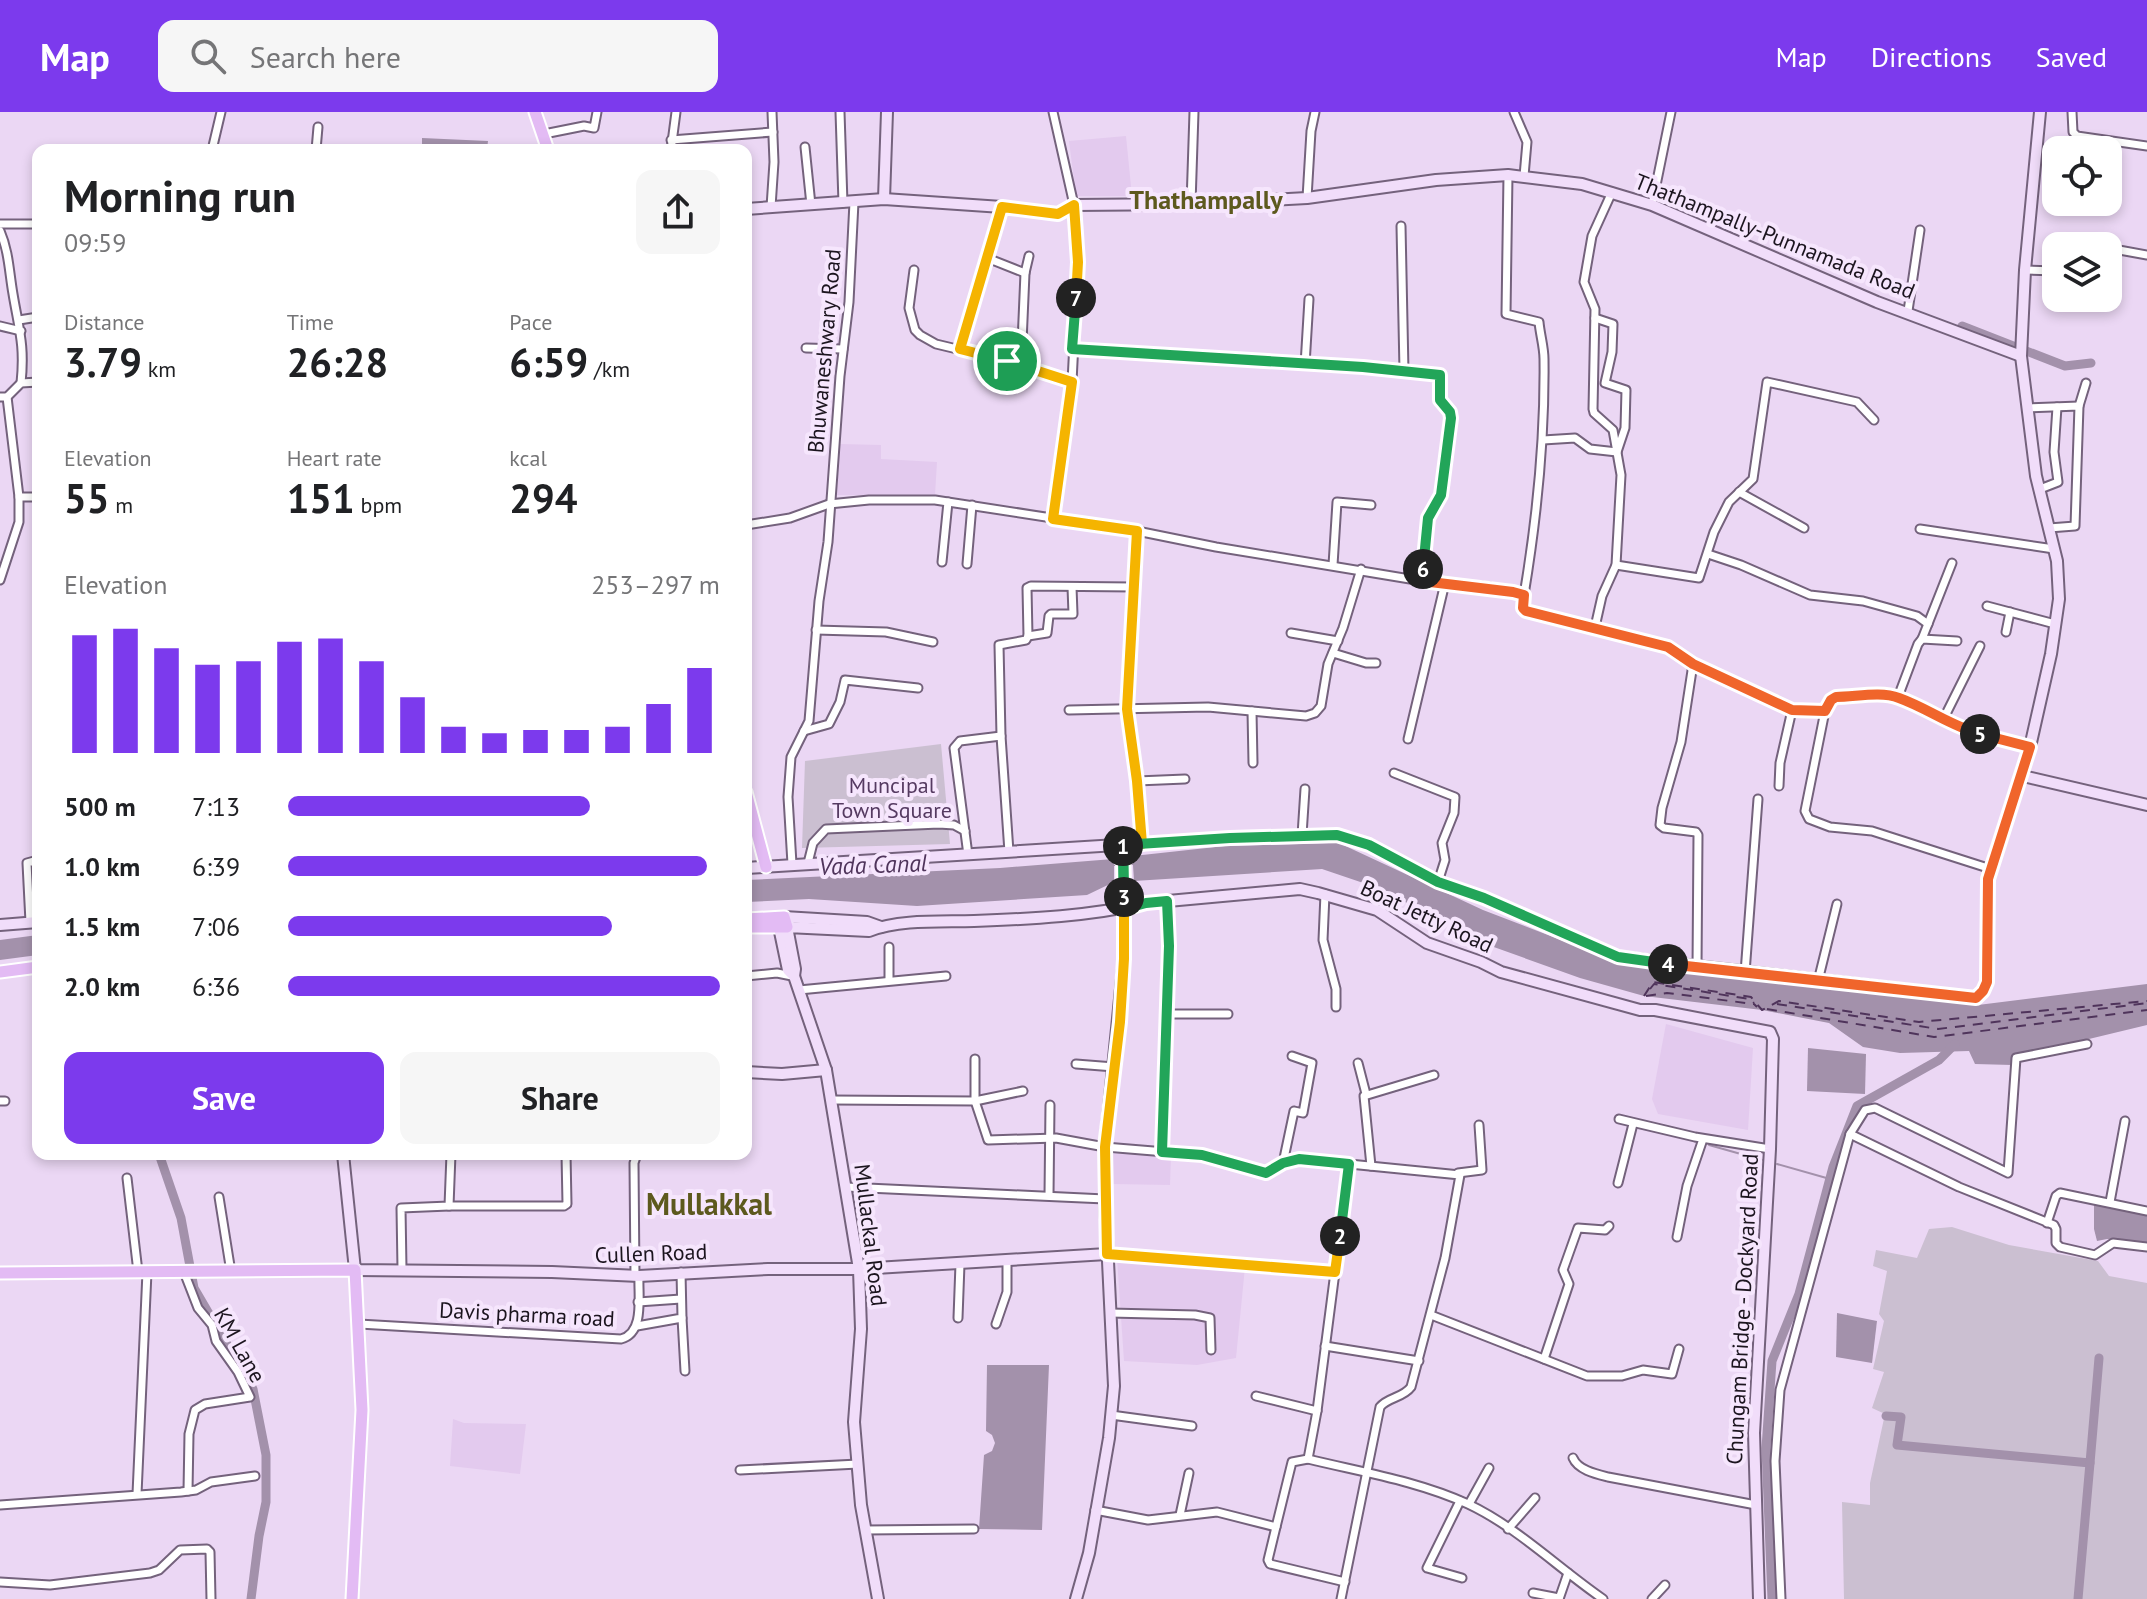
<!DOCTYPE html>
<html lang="en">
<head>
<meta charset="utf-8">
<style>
  body { margin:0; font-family:"PT Sans",sans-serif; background:#f6f6f6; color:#202124; height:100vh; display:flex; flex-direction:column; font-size:30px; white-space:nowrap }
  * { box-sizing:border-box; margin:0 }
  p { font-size:26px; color:#757577 }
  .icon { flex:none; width:44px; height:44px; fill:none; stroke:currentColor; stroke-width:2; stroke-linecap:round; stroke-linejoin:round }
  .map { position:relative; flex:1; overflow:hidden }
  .sheet { position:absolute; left:32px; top:32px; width:720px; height:1016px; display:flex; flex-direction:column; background:#fff; border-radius:16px; box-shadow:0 4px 12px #0003 }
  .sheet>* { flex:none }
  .tools { position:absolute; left:2042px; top:24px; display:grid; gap:16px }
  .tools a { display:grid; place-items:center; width:80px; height:80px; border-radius:16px; background:#fff; box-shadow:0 4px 12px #0003; font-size:40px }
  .pin { position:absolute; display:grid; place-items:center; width:68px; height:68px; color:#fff; margin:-34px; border:4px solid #fff; border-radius:50%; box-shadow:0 2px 8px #0007 }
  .km { position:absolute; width:40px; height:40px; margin:-20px; border-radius:50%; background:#222; color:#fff; font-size:22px; line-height:40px; text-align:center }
  .round { display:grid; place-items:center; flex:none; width:84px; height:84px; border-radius:16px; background:#f6f6f6 }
  .headline { display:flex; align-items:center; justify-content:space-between; height:136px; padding:0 32px }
  h1 { font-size:44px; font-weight:800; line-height:60px }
  .metrics { display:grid; grid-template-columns:repeat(3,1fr); gap:12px; height:136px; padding:8px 32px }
  .metrics div { display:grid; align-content:center }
  .metrics b { font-size:40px; font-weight:800 }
  .metrics small { font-size:22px; font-weight:400 }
  .metrics p { font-size:22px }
  .chart { height:224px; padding:16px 32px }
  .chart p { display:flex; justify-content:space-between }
  .chart svg { width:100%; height:144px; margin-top:8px; stroke:#7c3aed; stroke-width:6 }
  .button { display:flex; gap:16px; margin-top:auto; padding:16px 32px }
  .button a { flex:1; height:92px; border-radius:16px; background:#7c3aed; color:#fff; font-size:32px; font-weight:800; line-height:92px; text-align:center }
  .button a+a { background:#f6f6f6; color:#202124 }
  ul { padding:0 32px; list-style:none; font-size:26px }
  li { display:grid; grid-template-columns:128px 96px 1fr; align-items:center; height:60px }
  li i { height:20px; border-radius:10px; background:#7c3aed }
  header { display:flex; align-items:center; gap:48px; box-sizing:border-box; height:112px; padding:0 40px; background:#7c3aed; color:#fff }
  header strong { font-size:38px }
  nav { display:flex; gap:44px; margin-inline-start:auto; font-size:28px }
  .search { width:560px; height:72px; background:#f6f6f6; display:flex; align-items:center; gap:20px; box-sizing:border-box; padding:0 28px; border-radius:16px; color:#757577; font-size:30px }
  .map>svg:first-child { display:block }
</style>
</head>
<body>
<header>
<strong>Map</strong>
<div class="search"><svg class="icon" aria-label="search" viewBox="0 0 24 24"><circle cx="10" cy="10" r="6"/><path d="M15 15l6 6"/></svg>Search here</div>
<nav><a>Map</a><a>Directions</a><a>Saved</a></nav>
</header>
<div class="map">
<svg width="2147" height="1487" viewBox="0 0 2147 1487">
  <rect width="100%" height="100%" fill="#ebd7f4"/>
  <!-- built -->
  <g fill="#e3caee">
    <path d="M1126 24 1132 84H1076L1069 29Z"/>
    <path d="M840 332 881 333V347L937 350 935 383H837Z"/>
    <path d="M1666 912 1753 936 1748 1018 1658 1002 1652 987Z"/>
    <path d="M1113 1042 1171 1043 1170 1073 1112 1072Z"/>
    <path d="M1117 1146 1245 1155 1236 1246 1197 1253 1124 1249Z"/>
    <path d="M453 1307 464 1311 526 1312 520 1362 450 1354Z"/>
  </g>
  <!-- green -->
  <g fill="#cbbfd1">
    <path d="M941 632 950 732 802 736 805 649Z"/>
    <path d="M1952 1115 2009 1133 2098 1149 2109 1164 2147 1171V1487H1844L1842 1390 1870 1393V1371L1885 1302 1872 1296 1884 1260 1873 1257 1884 1209 1879 1202 1887 1159 1873 1154 1876 1138 1917 1146 1929 1117Z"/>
  </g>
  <!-- water -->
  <g fill="#a391ab">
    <path d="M422 26 488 29 487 38H422Z"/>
    <path d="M1339 731 1483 798 1618 850 1978 893 2147 872V913L2031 941 2012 953 1975 952 1969 939 1900 941 1863 935 1829 911 1762 898 1644 884 1580 866 1477 829 1381 777 1322 757 1134 769 1133 753 1114 754V770L1087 783 917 794 809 787 746 790V768L1000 756 1113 747 1114 753 1133 752V744L1225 734Z"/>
    <path d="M38 823V843L0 848V828Z"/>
    <path d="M1808 936 1866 942 1865 982 1807 979Z"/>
    <path d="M2094 1093 2147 1101V1132L2107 1127 2097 1129 2094 1117Z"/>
    <path d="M1837 1201 1877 1209 1872 1251 1836 1245Z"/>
    <path d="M987 1253H1049L1042 1418 979 1417 984 1343 992 1339 995 1331 992 1323 986 1319Z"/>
  </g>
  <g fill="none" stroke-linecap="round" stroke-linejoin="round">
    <!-- stream -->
    <g stroke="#a391ab" stroke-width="2">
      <path d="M1709 1033 1762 1048"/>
      <path d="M1777 1052 1830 1067"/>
    </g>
    <!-- canal -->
    <g stroke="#a391ab" stroke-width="9">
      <path d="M1962 214 2065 254 2091 251"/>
      <path d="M159 1042 181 1106 194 1176 253 1277 266 1343V1390L259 1424 251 1487"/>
      <path d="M1886 1304 1901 1305 1897 1333 2090 1351 2099 1246"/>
      <path d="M1772 1487 1766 1336 1772 1249 1799 1182 1833 1055 1857 994 1939 948 1955 932"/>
      <path d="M2078 1487 2090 1351"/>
    </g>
    <!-- ferry -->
    <g stroke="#4f345b" stroke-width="2" stroke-dasharray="10 8" stroke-linecap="butt">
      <path d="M1650 877 1654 872 1750 887 1754 891"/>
      <path d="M1644 884 1653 870 1751 885 1762 898 1779 889 1919 910 2147 889"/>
      <path d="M1646 884 1667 881 1754 892 1757 895"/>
      <path d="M1777 892 1938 917 2147 891"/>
      <path d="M1767 897 1934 925 2147 898"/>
    </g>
    <!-- street casing -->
    <g stroke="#74627c" stroke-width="11">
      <g id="street">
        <path d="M840 0 843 91"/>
        <path d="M1053 0 1074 93 1078 150 1072 270 1053 407"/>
        <path d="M1514 0 1527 30 1524 64"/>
        <path d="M2072 0 2073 20 2077 24 2147 34"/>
        <path d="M544 22 584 14 594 16 597 0"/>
        <path d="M671 28 773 20"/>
        <path d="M805 35 811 93"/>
        <path d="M212 38 221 0"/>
        <path d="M316 38 318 15"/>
        <path d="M671 38 676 0"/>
        <path d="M1508 63 1506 202 1539 210C1540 222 1544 235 1544 247 1545 326 1537 405 1524 483"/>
        <path d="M1307 86 1311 19 1315 0"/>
        <path d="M1191 92 1194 0"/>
        <path d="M1652 93 1671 0"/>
        <path d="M771 95 774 50 772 0"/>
        <path d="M0 112H38"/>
        <path d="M1401 114 1404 259"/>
        <path d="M0 119C9 140 9 159 13 182 19 218 25 233 21 271"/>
        <path d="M2108 136 2147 143"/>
        <path d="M987 146 1025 161"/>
        <path d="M914 158 909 196 915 218 920 223 936 232 1007 249 1072 270"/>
        <path d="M2025 158 2056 159"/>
        <path d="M1908 199 1920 118"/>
        <path d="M19 208 38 205"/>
        <path d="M0 214 21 219"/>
        <path d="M806 236 843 237"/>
        <path d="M960 237 1002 95"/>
        <path d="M1072 237 1363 255 1440 263V288L1450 300 1451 306 1441 383 1428 406 1422 469"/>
        <path d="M1305 253 1309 187"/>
        <path d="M1021 254 1025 161 1029 144"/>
        <path d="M0 285H7L21 271 38 270"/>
        <path d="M2079 294 2086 271"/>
        <path d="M2028 296 2079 294 2075 414 2049 416"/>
        <path d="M1543 328 1575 326 1590 337 1617 340 1625 316 1626 278 1605 271 1612 240 1613 212 1595 206"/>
        <path d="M2040 377 2058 370 2054 340 2057 295"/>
        <path d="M1739 380 1804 416"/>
        <path d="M19 385H38"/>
        <path d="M746 413 790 406 829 392 869 388H935L1137 419 1216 435 1422 469 1490 475 1524 483 1523 496 1526 499 1668 535 1693 552 1792 598 1825 599 1831 588 1836 585 1878 583 1898 585 1943 608 1975 620 2030 635"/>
        <path d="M1920 417 2054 437"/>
        <path d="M1137 419 1127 597 1137 669 1142 732"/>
        <path d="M1708 442 1741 453 1810 483 1863 489 1917 504 1928 512"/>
        <path d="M942 450 948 390"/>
        <path d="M967 452 972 393"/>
        <path d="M1333 453 1337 390 1371 393"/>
        <path d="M1616 453 1699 466 1714 420 1729 390 1753 367 1767 270 1857 290 1874 308"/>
        <path d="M0 468 19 410V385L7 285"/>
        <path d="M1987 494 2055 512"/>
        <path d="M1595 515 1602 484 1616 453 1621 363 1613 318 1594 301 1593 297 1595 197 1584 170 1592 124 1612 80"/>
        <path d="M816 518 886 520 933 530"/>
        <path d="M2006 520 2010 500"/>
        <path d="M1291 521 1338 529"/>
        <path d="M1028 524 1047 521 1049 504 1051 502H1073L1072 475"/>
        <path d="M1922 527 1952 451"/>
        <path d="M1333 541 1366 551H1376"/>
        <path d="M1693 552 1681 630 1662 696 1660 713 1664 716 1696 720 1698 723 1697 856"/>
        <path d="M1898 585 1918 532 1922 527 1957 529"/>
        <path d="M1069 598 1208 595 1306 604 1315 601 1321 594 1328 552 1343 516 1361 457"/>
        <path d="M1252 599 1253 651"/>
        <path d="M1825 599 1805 699 1809 707 1830 715 1872 719 1991 757"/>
        <path d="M1943 608 1980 534"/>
        <path d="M804 619 829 612 840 590 845 568 918 576"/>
        <path d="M1408 627 1445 471"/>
        <path d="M1394 661 1455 685 1454 701 1442 731 1445 748 1438 770"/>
        <path d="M1137 669 1185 667"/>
        <path d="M1779 674 1780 651 1792 598"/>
        <path d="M1302 723 1305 677"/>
        <path d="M1009 740 1001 624 999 533 1026 528 1028 524 1027 476 1031 474 1133 475"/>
        <path d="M968 743 954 636 960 629 1001 624"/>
        <path d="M808 751 813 731 826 717 939 712 954 713 965 719"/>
        <path d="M792 752 788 685 791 645 809 609 819 489 828 430 840 264 849 190 854 90"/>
        <path d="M1325 782 1323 828 1336 877V895"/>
        <path d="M30 810 27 751 38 748"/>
        <path d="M1745 861 1758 687"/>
        <path d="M746 864 777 861 792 864"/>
        <path d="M889 868V835"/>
        <path d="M1818 869 1837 792"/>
        <path d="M799 878 946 864"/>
        <path d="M1166 902H1228"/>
        <path d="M975 947V989L988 1028 1056 1026 1105 1035 1202 1043 1262 1061C1275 1060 1285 1049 1299 1047L1460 1063 1445 1146 1411 1275C1403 1286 1388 1285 1380 1295L1341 1487"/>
        <path d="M1358 951 1366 982"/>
        <path d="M1076 952 1114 955"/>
        <path d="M832 988 975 989 1023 979"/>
        <path d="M0 989H5"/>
        <path d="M1619 1007 1695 1025 1770 1037"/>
        <path d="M1850 1022 1959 1075 2054 1113 2056 1117V1131L2060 1135 2095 1143 2113 1131 2147 1135"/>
        <path d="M1162 1040 1169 834 1167 789"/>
        <path d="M1283 1051 1294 999 1303 1001 1312 951 1292 944"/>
        <path d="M1371 1054 1364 984 1434 963"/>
        <path d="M1458 1061 1482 1058 1479 1013"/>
        <path d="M127 1066 138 1160"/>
        <path d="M1618 1071 1633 1012"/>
        <path d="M846 1075 1105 1087"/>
        <path d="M1049 1083 1050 993"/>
        <path d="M219 1085 231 1160"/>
        <path d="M2110 1090 2125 1009"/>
        <path d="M449 1094H564L567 1092 566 1042"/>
        <path d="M2047 1111 2056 1084 2060 1081 2147 1099"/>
        <path d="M1677 1125 1687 1074 1703 1027"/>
        <path d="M1107 1142 1335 1160"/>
        <path d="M402 1157 401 1096 449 1094 451 1042"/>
        <path d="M184 1160 198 1196 212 1213 216 1229 238 1260 250 1285 205 1292 195 1298 189 1322 188 1379"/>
        <path d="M635 1164 634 1051 637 1042"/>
        <path d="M638 1190 681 1187"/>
        <path d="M1110 1201 1195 1203 1210 1206 1211 1238"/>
        <path d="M1431 1203 1587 1264H1622L1643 1258 1672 1262 1679 1237"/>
        <path d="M682 1206 685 1259"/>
        <path d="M958 1206 960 1152"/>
        <path d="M359 1212 621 1227C645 1221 638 1184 639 1164"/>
        <path d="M996 1212 1007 1180V1149"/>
        <path d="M637 1214 682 1206 681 1160"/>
        <path d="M1325 1234 1419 1249"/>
        <path d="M1544 1247 1569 1172 1563 1158 1578 1116 1605 1118 1609 1114"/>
        <path d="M1256 1284 1317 1299"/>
        <path d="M1111 1303 1192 1314"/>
        <path d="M1573 1346C1578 1358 1596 1362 1608 1365L1756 1393"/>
        <path d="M1308 1347 1317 1299 1349 1052"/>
        <path d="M740 1358 858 1352"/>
        <path d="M137 1382 147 1160"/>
        <path d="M1460 1389 1427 1456 1462 1466"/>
        <path d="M1469 1392 1489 1356"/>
        <path d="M0 1393 181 1380 196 1378 211 1370 255 1364"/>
        <path d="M1095 1398 1148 1408 1217 1400 1276 1415 1292 1350 1308 1347C1361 1360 1418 1369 1468 1392 1517 1415 1558 1456 1603 1487"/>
        <path d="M1180 1403 1189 1361"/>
        <path d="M1276 1415 1268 1448 1270 1452 1345 1470"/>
        <path d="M1508 1417 1535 1386"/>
        <path d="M865 1418 974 1417"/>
        <path d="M0 1470 50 1473 150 1461 159 1458 180 1438 207 1437 210 1440 211 1487"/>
        <path d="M1533 1481 1559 1486"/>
        <path d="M1559 1487 1568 1461"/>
        <path d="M1652 1487 1665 1473"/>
        <path d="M1781 1487 1775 1349 1780 1278 1850 1022 1865 998 1875 996 2008 1061 2016 946 2087 932"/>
      </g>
    </g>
    <!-- secondary casing -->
    <g stroke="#74627c" stroke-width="14">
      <g id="secondary">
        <path d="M884 87 887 0"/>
        <path d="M746 97 884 87 1002 95 1058 102 1074 93 1191 92 1307 86 1436 68 1508 63 1582 72 1652 93 1877 190 2021 244"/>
        <path d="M2023 664 2147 693"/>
        <path d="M746 756 1230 726 1337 723 1369 733 1438 770 1484 786 1618 845 1976 886 1983 879 1987 870 1988 767 2030 635 2051 542 2059 487 2057 449 2036 364 2021 244 2025 158 2040 0"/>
        <path d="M784 805 867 810 881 815"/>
        <path d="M0 813 38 810"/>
        <path d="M779 815 788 858 794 864 826 958 859 1157 861 1217 854 1310 861 1393 878 1487"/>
        <path d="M794 864 795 857 787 815 869 819C901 807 940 810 974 809 1032 807 1090 804 1146 791L1300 777 1318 781 1377 798 1427 831 1481 850 1501 860 1640 898H1655L1770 920 1773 927 1770 1037 1754 1321 1759 1487"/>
        <path d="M746 960 782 962 826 958"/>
        <path d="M343 1042 355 1158 552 1160 639 1164 768 1157H859L1107 1142"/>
        <path d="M1076 1487 1089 1441 1109 1326 1114 1274 1105 1087V1035L1124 847 1123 733"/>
      </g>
    </g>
    <!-- primary casing -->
    <g stroke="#fff" stroke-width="15">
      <g id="primary">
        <path d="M535 0 548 38"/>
        <path d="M746 680 766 755"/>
        <path d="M746 807 784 805 787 815H746"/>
        <path d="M0 860 38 855"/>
        <path d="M0 1161 355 1158 362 1298 352 1487"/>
      </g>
    </g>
    <!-- street -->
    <use href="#street" stroke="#fff" stroke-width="7"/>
    <!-- secondary -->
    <use href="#secondary" stroke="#f1ddfa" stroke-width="10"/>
    <!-- primary -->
    <use href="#primary" stroke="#e3bbf4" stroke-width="11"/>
  </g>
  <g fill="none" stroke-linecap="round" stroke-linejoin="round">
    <!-- split-1 casing -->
    <g stroke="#fff" stroke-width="16">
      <path id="split-1" d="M1007 249 1072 270 1053 407 1137 419 1127 597 1137 669 1142 732 1123 734"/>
    </g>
    <!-- split-2 casing -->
    <g stroke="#fff" stroke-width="16">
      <path id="split-2" d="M1123 734 1124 797 1146 791 1167 789 1169 834 1162 1040 1202 1043 1266 1061 1283 1051 1299 1047 1349 1052 1340 1124"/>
    </g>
    <!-- split-3 casing -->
    <g stroke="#fff" stroke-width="16">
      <path id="split-3" d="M1124 785V847L1120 910 1105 1035 1107 1142 1335 1160 1340 1124"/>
    </g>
    <!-- split-4 casing -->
    <g stroke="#fff" stroke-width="16">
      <path id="split-4" d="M1124 785 1123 733 1230 726 1337 723 1369 733 1438 770 1484 786 1618 845 1668 852"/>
    </g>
    <!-- split-5 casing -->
    <g stroke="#fff" stroke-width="16">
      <path id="split-5" d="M1668 852 1976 886 1983 879 1987 870 1988 767 2030 635 1980 622"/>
    </g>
    <!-- split-6 casing -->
    <g stroke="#fff" stroke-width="16">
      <path id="split-6" d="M1423 457 1422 469 1513 480 1524 483 1523 496 1526 499 1668 535 1693 552 1792 598 1825 599 1831 588 1836 585C1856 585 1880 579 1899 586 1927 596 1951 614 1980 622"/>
    </g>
    <!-- split-7 casing -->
    <g stroke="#fff" stroke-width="16">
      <path id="split-7" d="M1076 186 1072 237 1363 255 1440 263V288L1450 300 1451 306 1441 383 1428 406 1423 457"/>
    </g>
    <!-- split-8 casing -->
    <g stroke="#fff" stroke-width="16">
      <path id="split-8" d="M1007 249 960 237 1002 95 1058 102 1074 93 1078 150 1076 186"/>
    </g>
    <!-- split-1 -->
    <use href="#split-1" stroke="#f5b400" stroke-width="10"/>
    <!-- split-2 -->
    <use href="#split-2" stroke="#22a559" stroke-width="10"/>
    <!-- split-3 -->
    <use href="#split-3" stroke="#f5b400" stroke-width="10"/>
    <!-- split-4 -->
    <use href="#split-4" stroke="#22a559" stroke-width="10"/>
    <!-- split-5 -->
    <use href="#split-5" stroke="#f0652b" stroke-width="10"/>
    <!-- split-6 -->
    <use href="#split-6" stroke="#f0652b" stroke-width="10"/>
    <!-- split-7 -->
    <use href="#split-7" stroke="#22a559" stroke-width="10"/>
    <!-- split-8 -->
    <use href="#split-8" stroke="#f5b400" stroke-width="10"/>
  </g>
  <g text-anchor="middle" stroke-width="8" stroke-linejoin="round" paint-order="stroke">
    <!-- street labels -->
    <g font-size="22" fill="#1c151f" stroke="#f6e6fd">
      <text transform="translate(1775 124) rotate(22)" y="8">Thathampally-Punnamada Road</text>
      <text transform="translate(824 239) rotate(-85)" y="8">Bhuwaneshwary Road</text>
      <text transform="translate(1427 804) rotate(25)" y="8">Boat Jetty Road</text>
      <text transform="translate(871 1123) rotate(83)" y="8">Mullackal Road</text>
      <text transform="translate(651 1141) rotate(-2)" y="8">Cullen Road</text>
      <text transform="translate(1742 1197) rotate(-87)" y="8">Chungam Bridge - Dockyard Road</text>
      <text transform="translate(527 1202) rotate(3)" y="8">Davis pharma road</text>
      <text transform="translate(240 1233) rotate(61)" y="8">KM Lane</text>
    </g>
    <!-- park labels -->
    <g font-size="22" fill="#553a61" stroke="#f6e6fd">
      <text x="892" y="681">Muncipal<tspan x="892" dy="25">Town Square</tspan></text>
    </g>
    <!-- water labels -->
    <g font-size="24" font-style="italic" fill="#4f345b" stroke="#f6e6fd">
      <text transform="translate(873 753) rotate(-2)" y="8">Vada Canal</text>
    </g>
    <!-- quarter labels -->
    <g font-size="26" font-weight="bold" fill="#5d591e" stroke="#f6e6fd">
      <text x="1206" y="97">Thathampally</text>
    </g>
    <!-- district labels -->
    <g font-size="30" font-weight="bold" fill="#5d591e" stroke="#f6e6fd">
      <text x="709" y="1103">Mullakkal</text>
    </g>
  </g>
</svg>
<div class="tools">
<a><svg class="icon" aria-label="locate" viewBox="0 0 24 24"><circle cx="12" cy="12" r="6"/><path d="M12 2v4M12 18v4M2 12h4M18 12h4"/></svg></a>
<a><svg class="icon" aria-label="layers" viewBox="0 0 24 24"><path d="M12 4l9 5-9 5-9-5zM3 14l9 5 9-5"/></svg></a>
</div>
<div class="pin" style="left:1007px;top:249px;background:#1e9e55"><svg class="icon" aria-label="arrive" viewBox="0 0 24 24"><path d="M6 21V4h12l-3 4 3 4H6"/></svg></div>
<b class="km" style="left:1123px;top:734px">1</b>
<b class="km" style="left:1340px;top:1124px">2</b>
<b class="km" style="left:1124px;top:785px">3</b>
<b class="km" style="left:1668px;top:852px">4</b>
<b class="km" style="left:1980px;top:622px">5</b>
<b class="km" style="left:1423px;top:457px">6</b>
<b class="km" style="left:1076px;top:186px">7</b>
<section class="sheet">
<div class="headline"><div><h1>Morning run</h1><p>09:59</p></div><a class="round"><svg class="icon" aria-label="share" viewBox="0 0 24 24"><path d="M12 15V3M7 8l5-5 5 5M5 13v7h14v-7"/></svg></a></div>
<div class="metrics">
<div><p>Distance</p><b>3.79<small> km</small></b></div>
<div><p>Time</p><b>26:28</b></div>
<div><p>Pace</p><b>6:59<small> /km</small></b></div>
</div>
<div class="metrics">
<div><p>Elevation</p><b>55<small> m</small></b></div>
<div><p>Heart rate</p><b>151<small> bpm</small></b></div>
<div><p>kcal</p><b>294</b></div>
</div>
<div class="chart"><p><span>Elevation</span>253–297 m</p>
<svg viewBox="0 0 160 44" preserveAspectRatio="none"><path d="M5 44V8M15 44V6M25 44V12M35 44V17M45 44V16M55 44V10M65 44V9M75 44V16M85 44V27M95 44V36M105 44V38M115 44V37M125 44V37M135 44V36M145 44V29M155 44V18"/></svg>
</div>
<ul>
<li><b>500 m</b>7:13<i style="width:70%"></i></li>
<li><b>1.0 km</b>6:39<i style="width:97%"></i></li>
<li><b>1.5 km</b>7:06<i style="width:75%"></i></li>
<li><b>2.0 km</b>6:36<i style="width:100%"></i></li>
</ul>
<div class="button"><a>Save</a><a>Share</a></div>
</section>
</div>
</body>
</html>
